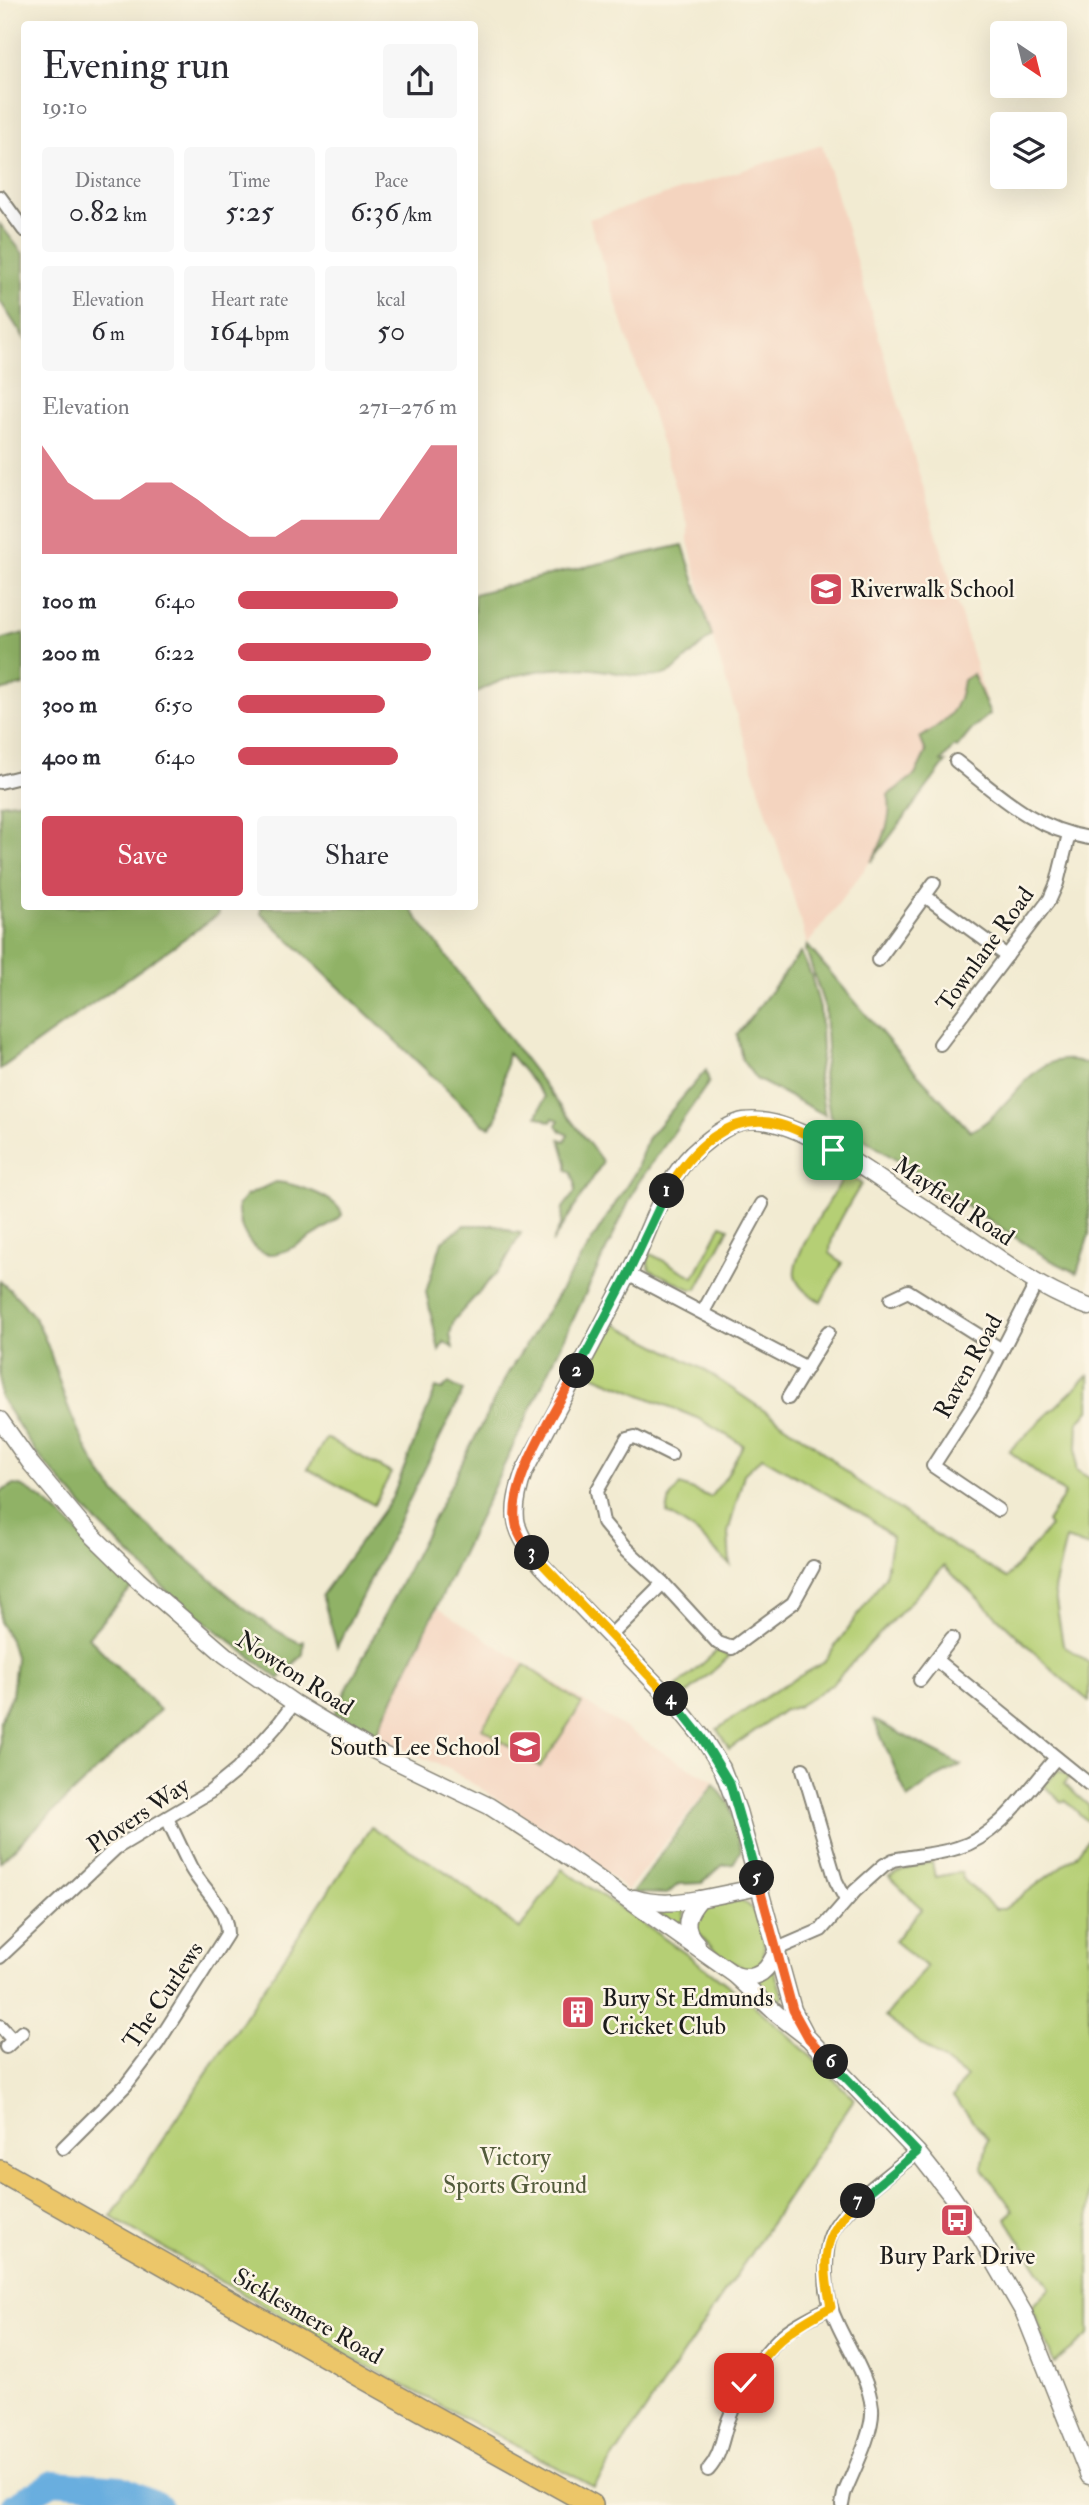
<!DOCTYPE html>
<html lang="en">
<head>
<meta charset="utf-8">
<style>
  body { margin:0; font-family:"IM FELL Double Pica",serif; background:#f7f7f7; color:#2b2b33; height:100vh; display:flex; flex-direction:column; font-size:26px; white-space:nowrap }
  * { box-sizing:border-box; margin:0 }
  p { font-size:23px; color:#7c7c81 }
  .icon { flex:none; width:38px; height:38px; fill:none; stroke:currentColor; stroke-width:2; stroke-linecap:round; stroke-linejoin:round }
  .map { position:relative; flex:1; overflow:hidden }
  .side { position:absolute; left:21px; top:21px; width:457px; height:889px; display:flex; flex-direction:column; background:#fff; border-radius:7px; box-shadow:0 7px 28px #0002 }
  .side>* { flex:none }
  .needle { width:46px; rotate:145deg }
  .buttons { position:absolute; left:990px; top:21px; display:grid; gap:14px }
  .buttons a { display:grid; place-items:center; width:77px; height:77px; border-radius:7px; background:#fff; box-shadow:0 7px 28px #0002; font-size:35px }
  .pin { position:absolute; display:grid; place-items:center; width:60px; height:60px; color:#fff; margin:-30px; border-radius:14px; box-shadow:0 4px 10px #0006 }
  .km { position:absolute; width:35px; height:35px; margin:-18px; border-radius:50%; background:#222; color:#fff; font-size:19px; line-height:35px; text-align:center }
  .round { display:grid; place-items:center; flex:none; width:74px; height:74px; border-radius:7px; background:#f7f7f7 }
  .head { display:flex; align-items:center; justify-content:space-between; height:119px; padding:0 21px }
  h1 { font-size:38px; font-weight:600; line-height:52px }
  .stats { display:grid; grid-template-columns:repeat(3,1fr); gap:10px; height:119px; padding:7px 21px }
  .stats div { display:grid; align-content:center; border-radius:7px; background:#f7f7f7; text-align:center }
  .stats b { font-size:30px; font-weight:600 }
  .stats small { font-size:19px; font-weight:400 }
  .stats p { font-size:19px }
  .chart { height:196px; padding:14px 21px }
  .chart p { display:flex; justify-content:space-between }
  .chart svg { width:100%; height:126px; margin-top:7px; fill:#d1495b; opacity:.7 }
  .button { display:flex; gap:14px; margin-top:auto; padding:14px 21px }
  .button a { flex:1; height:80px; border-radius:7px; background:#d1495b; color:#fff; font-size:28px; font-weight:600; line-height:80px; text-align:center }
  .button a+a { background:#f7f7f7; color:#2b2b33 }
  ul { padding:0 21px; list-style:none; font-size:23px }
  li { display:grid; grid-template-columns:112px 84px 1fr; align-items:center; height:52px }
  li i { height:18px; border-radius:9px; background:#d1495b }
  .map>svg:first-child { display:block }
</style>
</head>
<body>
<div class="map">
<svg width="1089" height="2505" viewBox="0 0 1089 2505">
  <rect width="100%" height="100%" fill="#fcf5e5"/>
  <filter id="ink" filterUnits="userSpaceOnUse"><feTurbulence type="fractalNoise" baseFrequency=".0143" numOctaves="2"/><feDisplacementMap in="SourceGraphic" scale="14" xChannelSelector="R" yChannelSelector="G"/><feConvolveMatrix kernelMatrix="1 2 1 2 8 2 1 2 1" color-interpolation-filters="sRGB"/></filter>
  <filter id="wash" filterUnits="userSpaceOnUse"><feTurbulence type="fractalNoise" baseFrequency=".00686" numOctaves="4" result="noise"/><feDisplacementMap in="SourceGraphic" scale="28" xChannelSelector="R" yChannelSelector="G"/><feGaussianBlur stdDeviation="1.57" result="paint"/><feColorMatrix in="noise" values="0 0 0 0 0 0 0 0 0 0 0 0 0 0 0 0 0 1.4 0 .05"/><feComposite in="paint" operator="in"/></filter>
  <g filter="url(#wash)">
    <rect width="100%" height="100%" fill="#f2ebd2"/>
    <!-- built -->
    <g fill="#f4d4bf">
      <path d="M822 145 990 714 974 727 957 748 954 746 941 762H946L807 945 802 925 712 636 688 541V525L589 219Z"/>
      <path d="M438 1608 669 1756 714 1781 627 1891 610 1875 548 1831 451 1770 375 1737Z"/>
    </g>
    <!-- green -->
    <g fill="#b5cf75" stroke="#687648" stroke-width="2">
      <path d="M847 1173 861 1184C852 1201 829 1233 830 1253L842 1263 821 1302C810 1295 798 1289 795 1275 791 1256 835 1192 847 1173Z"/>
      <path d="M721 1225 729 1228 697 1289H690L650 1270 648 1263 649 1253 694 1277Z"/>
      <path d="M604 1318 703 1369 816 1446 853 1478 947 1542 1007 1578 1050 1526 1047 1522 1065 1494 1009 1451 1089 1375V1410L1078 1423 1076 1470 1089 1478V1547L1066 1539 1054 1589 1063 1645 1089 1663V1701L1060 1677 944 1566 831 1685 797 1707 784 1710 729 1749 717 1729 782 1686 823 1663 885 1577 892 1537 869 1518 762 1457 744 1474 728 1533 730 1565 697 1533 667 1513 670 1498 680 1485 710 1497 726 1477 743 1445 697 1418 578 1369Z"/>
      <path d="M326 1438 391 1473 374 1505 308 1469Z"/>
      <path d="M718 1650 729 1657 681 1699 673 1690Z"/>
      <path d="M525 1665 582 1704 540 1767 482 1728Z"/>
      <path d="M1058 1770 1070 1776 1064 1784 1089 1806V1823L1065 1800 1062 1802 1044 1786Z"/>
      <path d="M371 1827 448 1873 520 1929 562 1869C625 1911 688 1953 747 2000 785 2030 820 2065 854 2099L594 2487 361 2363 111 2217Z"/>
      <path d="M1089 1838V2335L1054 2363 1032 2307 1050 2288 1006 2219 1013 2210 982 2168 988 2139 953 2097 966 2077 885 2017 926 1967 894 1941 922 1909 889 1877 911 1867 932 1862 935 1877 961 1872 963 1879 995 1909H1004L1075 1856Z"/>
      <path d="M740 1901C759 1904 769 1945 762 1961L751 1969C734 1969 675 1929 703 1909 711 1903 729 1903 740 1901Z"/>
      <path d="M685 1907 682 1928 659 1913 662 1911Z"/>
      <path d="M774 1969 783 1997 776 2003 754 1982Z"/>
    </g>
    <!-- forest -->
    <g fill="#90b266" stroke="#566741" stroke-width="2">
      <path d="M0 224 24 255V338L0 301Z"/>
      <path d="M683 545 712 636 673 671C651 684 617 671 593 669 551 666 510 672 474 694V594L557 573Z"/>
      <path d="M24 633V685L0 691V640Z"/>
      <path d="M973 674 990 714 974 727 957 748 954 746 941 762H946L871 862C882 845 894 815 888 795L915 775 926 752 920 738C946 721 959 713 963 680Z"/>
      <path d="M24 801V906H219L217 910 219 914 0 1069V804Z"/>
      <path d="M261 907H409L603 1162 552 1243 561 1224 563 1208 575 1192V1182L571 1172 567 1170V1163L560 1139 565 1141 568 1135 561 1131 557 1125 559 1120 553 1118 551 1122 537 1116 545 1097 508 1052 497 1119 490 1127 484 1125 261 913Z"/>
      <path d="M807 945 903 1058 970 1131C1012 1115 1033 1039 1089 1065V1234L1077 1273 1050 1260 830 1117 823 1075 827 1049 825 1008 806 950Z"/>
      <path d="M801 952 811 975 820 1008 822 1050 818 1076 825 1115 756 1079 742 1060 737 1035Z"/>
      <path d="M706 1070 709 1082 638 1183 375 1737 334 1714 508 1373 636 1171 647 1139Z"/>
      <path d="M275 1182C291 1182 339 1197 342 1215 329 1227 286 1256 269 1254 258 1253 252 1246 247 1238 241 1228 237 1218 238 1206L246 1196Z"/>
      <path d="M465 1225H497L513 1232 521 1233 502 1267 454 1320 450 1334 453 1348 444 1342 439 1351 426 1292 442 1241Z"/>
      <path d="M0 1281C48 1321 46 1344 65 1399 73 1420 83 1442 94 1462 116 1503 158 1535 193 1564 226 1593 260 1624 300 1643L304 1641 303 1654 279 1679 170 1594 96 1521 37 1454 0 1397Z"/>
      <path d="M449 1383 463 1391 337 1647 322 1595 392 1498 436 1388 442 1390Z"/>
      <path d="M13 1485C40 1484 108 1566 132 1587L88 1637 160 1710 0 1862V1721L12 1695 16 1660 10 1640 0 1623V1492Z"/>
      <path d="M874 1720 961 1765 935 1778 908 1799Z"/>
      <path d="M714 1784 730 1805 741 1850 733 1864 723 1865 702 1883 680 1884 667 1894 632 1893Z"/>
    </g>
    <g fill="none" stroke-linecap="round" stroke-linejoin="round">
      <!-- river -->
      <path stroke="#69aedf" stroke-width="24" d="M13 2505 54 2482 121 2487 160 2505"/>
    </g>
  </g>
  <g filter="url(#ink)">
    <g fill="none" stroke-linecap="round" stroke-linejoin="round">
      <!-- minor casing -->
      <g stroke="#878477" stroke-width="16">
        <g id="minor">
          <path d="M0 197 24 230"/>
          <path d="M956 761C1000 796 1032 828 1089 838"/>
          <path d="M0 782 24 776"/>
          <path d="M925 896 1007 956"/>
          <path d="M878 960 934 883"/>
          <path d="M940 1044 1050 899 1057 883 1069 834"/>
          <path d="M628 1274 807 1368"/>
          <path d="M891 1299 908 1291 1002 1350"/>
          <path d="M703 1312 762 1204"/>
          <path d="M788 1398 828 1332"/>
          <path d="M671 1455 635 1437 627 1439 597 1491 603 1522 624 1547 663 1583 718 1643 732 1648 793 1603 813 1567"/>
          <path d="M998 1510 933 1466 979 1395 1036 1284"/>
          <path d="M610 1636 663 1583"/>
          <path d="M936 1660 1089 1784"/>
          <path d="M920 1680 952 1638"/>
          <path d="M803 1769 836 1881 846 1900"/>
          <path d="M777 1949 821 1930 855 1891 884 1865 893 1860C914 1855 936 1855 957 1848 999 1836 1028 1790 1056 1758"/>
          <path d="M0 1957 116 1848 210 1792 237 1770 280 1722 294 1703"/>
          <path d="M0 2026 13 2040"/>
          <path d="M6 2047 22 2032"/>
          <path d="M63 2148 126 2085 157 2044 227 1934C227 1907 204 1891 191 1868 183 1852 175 1835 167 1818"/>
          <path d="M708 2470C721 2456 722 2438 728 2421 741 2388 757 2358 784 2334 797 2323 815 2315 831 2307"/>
          <path d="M842 2505 844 2494C853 2471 874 2432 872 2408 869 2379 850 2351 838 2325 830 2309 826 2291 826 2274 826 2261 826 2248 830 2237 839 2209 894 2171 917 2152"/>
        </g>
      </g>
      <!-- tertiary casing -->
      <g stroke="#878477" stroke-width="19">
        <g id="tertiary">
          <path d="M0 1420 31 1464 84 1527 138 1580 225 1655 294 1703 369 1748 489 1806 562 1853 735 1975 777 2014 809 2039 917 2152 951 2195 979 2235 1024 2313 1089 2476"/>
          <path d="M634 1898C657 1905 676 1903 700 1899"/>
          <path d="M697 1944C681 1928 687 1914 700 1899L759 1887"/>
          <path d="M735 1975C758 1982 769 1970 777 1949"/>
          <path d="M804 2031 793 2010 738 1811 722 1768 703 1738 677 1706 542 1566C513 1531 509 1516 524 1472 559 1405 596 1339 630 1271 647 1237 658 1198 681 1167 692 1151 725 1124 744 1121 789 1114 860 1166 896 1190 927 1210 958 1230 988 1251 1024 1275 1048 1293 1089 1307"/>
        </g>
      </g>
      <!-- trunk casing -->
      <g stroke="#878477" stroke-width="24">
        <path id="trunk" d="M0 2171 364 2378 592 2505"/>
      </g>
      <!-- minor -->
      <use href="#minor" stroke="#fff" stroke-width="12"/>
      <!-- tertiary -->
      <use href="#tertiary" stroke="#fff" stroke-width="16"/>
      <!-- trunk -->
      <use href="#trunk" stroke="#ecc669" stroke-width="21"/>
    </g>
  </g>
  <g fill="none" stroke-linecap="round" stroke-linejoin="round" filter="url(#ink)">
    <!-- split-1 casing -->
    <g stroke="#fff" stroke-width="14">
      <path id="split-1" d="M667 1191C690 1151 729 1110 779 1124 797 1129 817 1140 833 1150"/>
    </g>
    <!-- split-2 casing -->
    <g stroke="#fff" stroke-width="14">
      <path id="split-2" d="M577 1371 628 1274 667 1191"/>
    </g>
    <!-- split-3 casing -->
    <g stroke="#fff" stroke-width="14">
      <path id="split-3" d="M532 1553C525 1545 519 1536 516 1525 506 1484 557 1408 577 1371"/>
    </g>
    <!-- split-4 casing -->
    <g stroke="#fff" stroke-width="14">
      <path id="split-4" d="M532 1553 671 1699"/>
    </g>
    <!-- split-5 casing -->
    <g stroke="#fff" stroke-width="14">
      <path id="split-5" d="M671 1699 702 1738 730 1784 757 1878"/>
    </g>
    <!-- split-6 casing -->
    <g stroke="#fff" stroke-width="14">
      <path id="split-6" d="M757 1878 793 2010 809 2039 831 2062"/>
    </g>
    <!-- split-7 casing -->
    <g stroke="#fff" stroke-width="14">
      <path id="split-7" d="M831 2062 917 2152 858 2201"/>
    </g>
    <!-- split-8 casing -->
    <g stroke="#fff" stroke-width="14">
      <path id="split-8" d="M744 2383C773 2342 786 2331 831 2307 822 2261 821 2235 858 2201"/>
    </g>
    <!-- split-1 -->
    <use href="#split-1" stroke="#f5b400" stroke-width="9"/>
    <!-- split-2 -->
    <use href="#split-2" stroke="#22a559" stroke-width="9"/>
    <!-- split-3 -->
    <use href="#split-3" stroke="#f0652b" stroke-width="9"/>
    <!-- split-4 -->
    <use href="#split-4" stroke="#f5b400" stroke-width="9"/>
    <!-- split-5 -->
    <use href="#split-5" stroke="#22a559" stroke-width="9"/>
    <!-- split-6 -->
    <use href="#split-6" stroke="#f0652b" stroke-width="9"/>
    <!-- split-7 -->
    <use href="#split-7" stroke="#22a559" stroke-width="9"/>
    <!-- split-8 -->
    <use href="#split-8" stroke="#f5b400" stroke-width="9"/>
  </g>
  <!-- icons -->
  <defs>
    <g id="school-square" transform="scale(1.75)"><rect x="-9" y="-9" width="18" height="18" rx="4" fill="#d1495b" stroke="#fcf5e5"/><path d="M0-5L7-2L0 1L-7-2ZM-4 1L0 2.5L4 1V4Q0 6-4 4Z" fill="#fff"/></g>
    <g id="building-square" transform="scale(1.75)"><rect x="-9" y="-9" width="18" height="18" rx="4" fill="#d1495b" stroke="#fcf5e5"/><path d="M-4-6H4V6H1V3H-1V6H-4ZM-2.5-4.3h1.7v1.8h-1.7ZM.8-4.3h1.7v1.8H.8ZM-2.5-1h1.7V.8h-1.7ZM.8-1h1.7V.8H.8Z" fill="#fff"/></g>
    <g id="bus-square" transform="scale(1.75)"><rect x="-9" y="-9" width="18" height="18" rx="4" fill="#d1495b" stroke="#fcf5e5"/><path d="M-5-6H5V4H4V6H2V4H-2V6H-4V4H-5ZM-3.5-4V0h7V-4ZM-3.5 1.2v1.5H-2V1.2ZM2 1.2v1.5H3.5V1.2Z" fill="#fff"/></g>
  </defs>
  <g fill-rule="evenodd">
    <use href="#school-square" x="826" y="589"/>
    <use href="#school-square" x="525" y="1747"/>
    <use href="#building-square" x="578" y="2012"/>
    <use href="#bus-square" x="957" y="2220"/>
  </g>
  <g text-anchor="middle" stroke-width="5" stroke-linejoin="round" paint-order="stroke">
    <!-- poi labels -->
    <g font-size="24" fill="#1c1c1c" stroke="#fcf5e5" text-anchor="start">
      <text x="850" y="597">Riverwalk School</text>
      <text x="500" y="1755" text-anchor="end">South Lee School</text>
      <text x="602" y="2006">Bury St Edmunds<tspan x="602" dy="28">Cricket Club</tspan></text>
      <text x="957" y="2264" text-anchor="middle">Bury Park Drive</text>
    </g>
    <!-- street labels -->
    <g font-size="24" fill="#1c1c1c" stroke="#fcf5e5">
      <text transform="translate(985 949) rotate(-54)" y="8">Townlane Road</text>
      <text transform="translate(954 1201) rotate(34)" y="8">Mayfield Road</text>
      <text transform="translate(968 1366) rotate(-61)" y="8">Raven Road</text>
      <text transform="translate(295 1673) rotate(33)" y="8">Nowton Road</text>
      <text transform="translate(138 1815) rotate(-34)" y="8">Plovers Way</text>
      <text transform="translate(163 1995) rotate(-56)" y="8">The Curlews</text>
      <text transform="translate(308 2316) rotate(30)" y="8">Sicklesmere Road</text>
    </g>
    <!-- park labels -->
    <g font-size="24" fill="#525b3b" stroke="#fcf5e5">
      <text x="515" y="2165">Victory<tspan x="515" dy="28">Sports Ground</tspan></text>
    </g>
  </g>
</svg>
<div class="buttons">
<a><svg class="needle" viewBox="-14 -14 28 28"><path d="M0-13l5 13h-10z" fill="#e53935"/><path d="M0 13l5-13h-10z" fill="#7c7c81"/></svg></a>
<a><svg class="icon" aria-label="layers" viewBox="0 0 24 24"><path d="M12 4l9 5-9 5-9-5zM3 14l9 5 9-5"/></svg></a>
</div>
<div class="pin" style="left:833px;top:1150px;background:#1e9e55"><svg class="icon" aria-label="arrive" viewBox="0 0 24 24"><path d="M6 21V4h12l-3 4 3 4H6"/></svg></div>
<div class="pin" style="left:744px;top:2383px;background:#d93025"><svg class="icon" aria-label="check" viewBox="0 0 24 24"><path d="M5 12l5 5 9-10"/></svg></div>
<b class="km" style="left:667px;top:1191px">1</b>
<b class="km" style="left:577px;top:1371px">2</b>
<b class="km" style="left:532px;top:1553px">3</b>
<b class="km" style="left:671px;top:1699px">4</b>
<b class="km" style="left:757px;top:1878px">5</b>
<b class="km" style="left:831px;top:2062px">6</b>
<b class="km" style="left:858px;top:2201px">7</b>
<section class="side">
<div class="head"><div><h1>Evening run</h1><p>19:10</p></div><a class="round"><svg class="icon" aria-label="share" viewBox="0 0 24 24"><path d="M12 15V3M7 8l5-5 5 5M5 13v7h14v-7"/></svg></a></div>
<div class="stats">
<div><p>Distance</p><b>0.82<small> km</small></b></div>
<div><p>Time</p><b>5:25</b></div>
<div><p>Pace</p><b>6:36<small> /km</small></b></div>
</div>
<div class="stats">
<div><p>Elevation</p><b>6<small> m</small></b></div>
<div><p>Heart rate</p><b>164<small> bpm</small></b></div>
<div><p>kcal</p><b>50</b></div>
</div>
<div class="chart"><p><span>Elevation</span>271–276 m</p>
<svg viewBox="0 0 160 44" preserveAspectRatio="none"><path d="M0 44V6L10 19L20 25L30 25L40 19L50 19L60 25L70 32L80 38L90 38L100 32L110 32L120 32L130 32L140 19L150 6L160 6V44z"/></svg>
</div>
<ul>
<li><b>100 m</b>6:40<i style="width:73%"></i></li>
<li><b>200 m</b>6:22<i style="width:88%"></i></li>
<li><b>300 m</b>6:50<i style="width:67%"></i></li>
<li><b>400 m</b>6:40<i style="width:73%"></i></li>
</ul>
<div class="button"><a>Save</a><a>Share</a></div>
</section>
</div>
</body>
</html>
